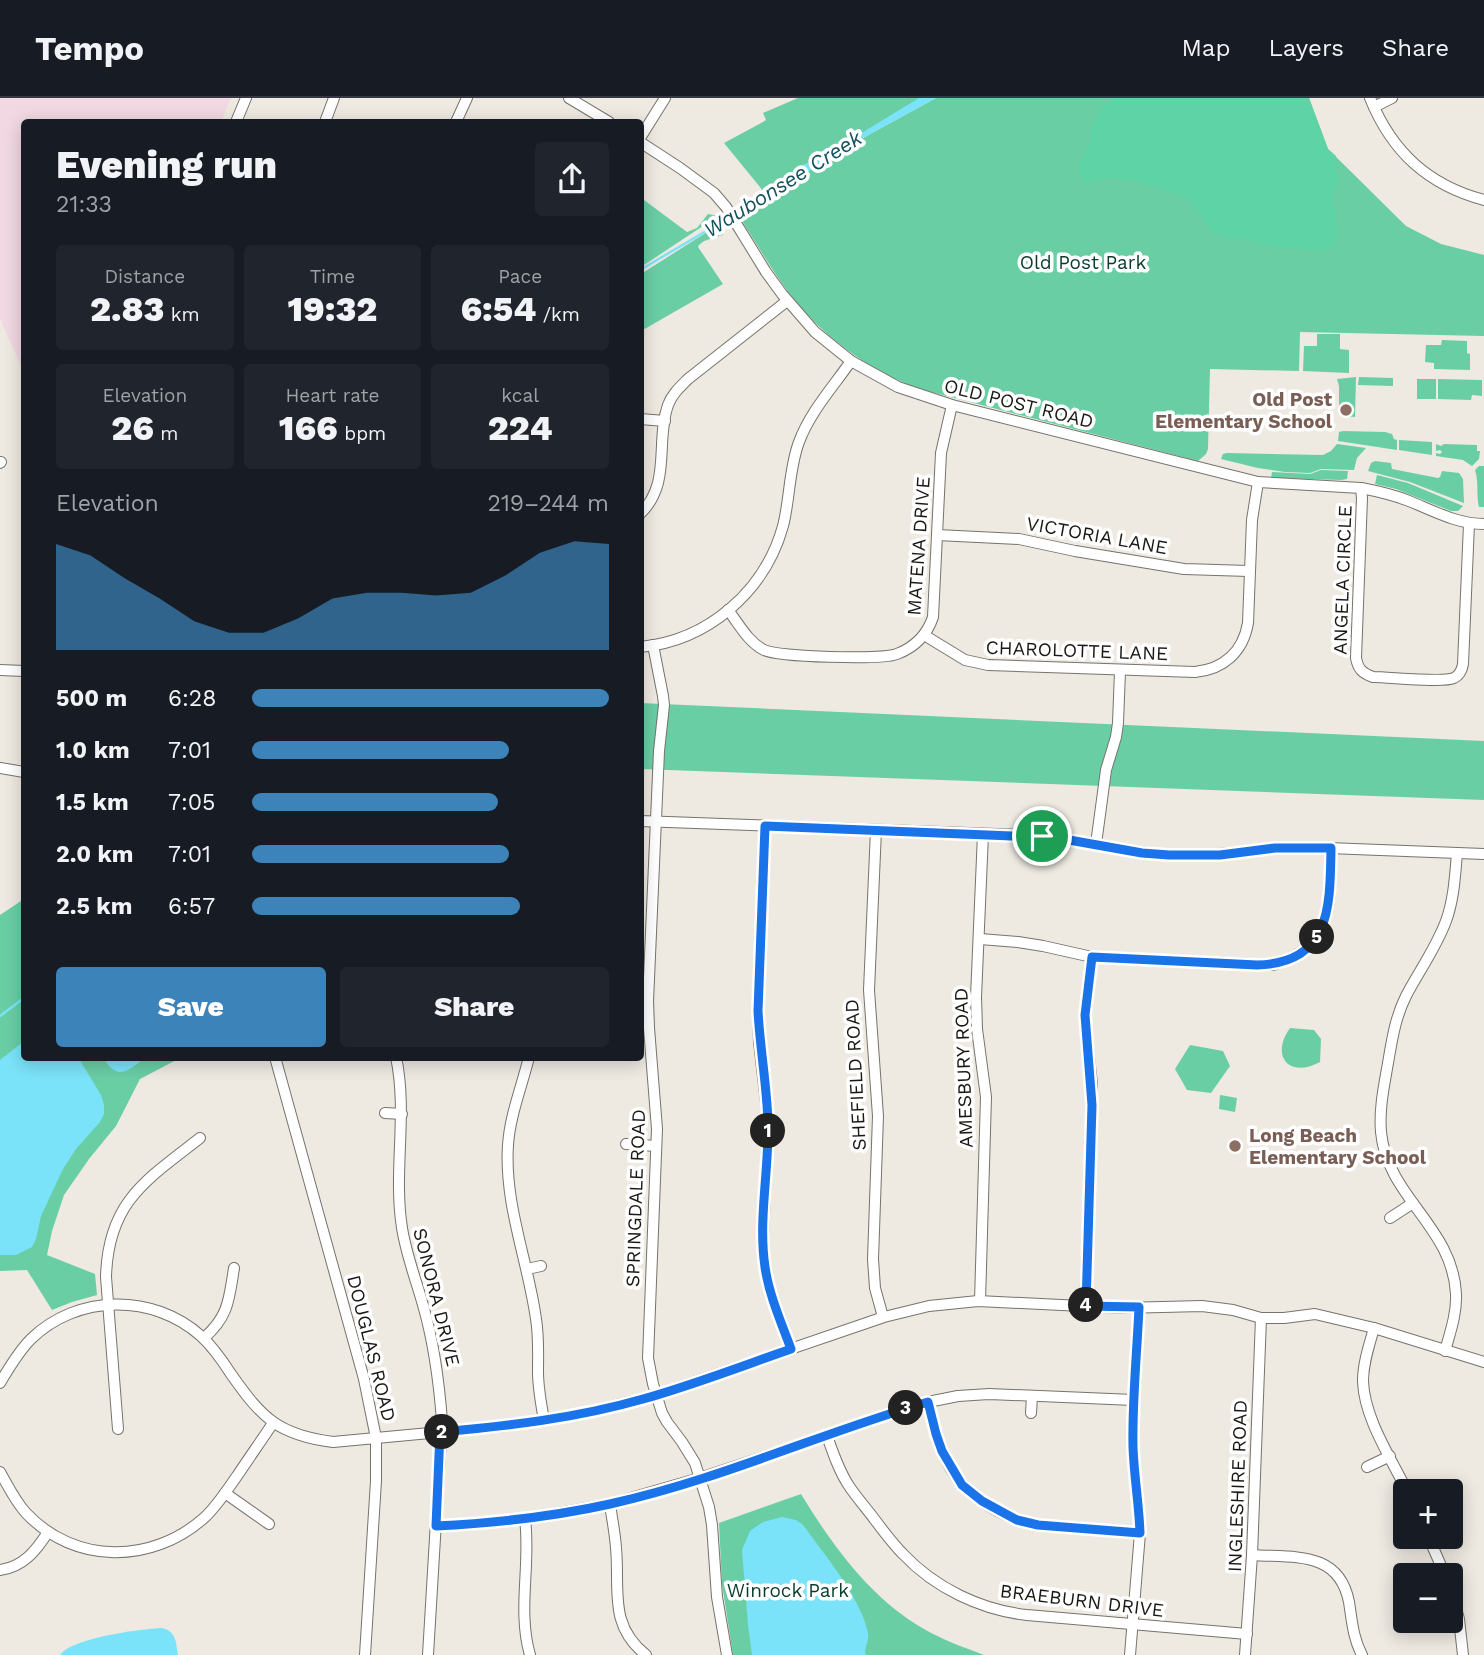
<!DOCTYPE html>
<html lang="en">
<head>
<meta charset="utf-8">
<style>
  body { margin:0; font-family:"Work Sans",sans-serif; background:#20242c; color:#f1f3f6; height:100vh; display:flex; flex-direction:column; font-size:26px; white-space:nowrap }
  * { box-sizing:border-box; margin:0 }
  p { font-size:23px; color:#9ea1a6 }
  .icon { flex:none; width:38px; height:38px; fill:none; stroke:currentColor; stroke-width:2; stroke-linecap:round; stroke-linejoin:round }
  .map { position:relative; flex:1; overflow:hidden }
  .panel { position:absolute; left:21px; top:21px; width:623px; height:942px; display:flex; flex-direction:column; background:#171b24; border-radius:7px; box-shadow:0 4px 18px #0003 }
  .panel>* { flex:none }
  .fabs { position:absolute; left:1393px; top:1381px; display:grid; gap:14px }
  .fabs a { display:grid; place-items:center; width:70px; height:70px; border-radius:7px; background:#171b24; box-shadow:0 4px 18px #0003; font-size:35px }
  .pin { position:absolute; display:grid; place-items:center; width:60px; height:60px; color:#fff; margin:-30px; border:4px solid #fff; border-radius:50%; box-shadow:0 2px 7px #0007 }
  .km { position:absolute; width:35px; height:35px; margin:-18px; border-radius:50%; background:#222; color:#fff; font-size:19px; line-height:35px; text-align:center }
  .round { display:grid; place-items:center; flex:none; width:74px; height:74px; border-radius:7px; background:#20242c }
  .overview { display:flex; align-items:center; justify-content:space-between; height:119px; padding:0 35px }
  h1 { font-size:38px; font-weight:800; line-height:52px }
  .stats { display:grid; grid-template-columns:repeat(3,1fr); gap:10px; height:119px; padding:7px 35px }
  .stats div { display:grid; align-content:center; border-radius:7px; background:#20242c; text-align:center }
  .stats b { font-size:35px; font-weight:800 }
  .stats small { font-size:19px; font-weight:400 }
  .stats p { font-size:19px }
  .chart { height:196px; padding:14px 35px }
  .chart p { display:flex; justify-content:space-between }
  .chart svg { width:100%; height:126px; margin-top:7px; fill:#3b83b8; opacity:.7 }
  .primary-button { display:flex; gap:14px; margin-top:auto; padding:14px 35px }
  .primary-button a { flex:1; height:80px; border-radius:7px; background:#3b83b8; color:#fff; font-size:28px; font-weight:800; line-height:80px; text-align:center }
  .primary-button a+a { background:#20242c; color:#f1f3f6 }
  ul { padding:0 35px; list-style:none; font-size:23px }
  li { display:grid; grid-template-columns:112px 84px 1fr; align-items:center; height:52px }
  li i { height:18px; border-radius:9px; background:#3b83b8 }
  header { display:flex; align-items:center; gap:42px; box-sizing:border-box; height:98px; padding:0 35px; background:#171b24; border-bottom:2px solid #363941 }
  header strong { font-size:33px }
  nav { display:flex; gap:38px; margin-inline-start:auto; font-size:24px }
  .map>svg:first-child { display:block }
</style>
</head>
<body>
<header>
<strong>Tempo</strong>
<nav><a>Map</a><a>Layers</a><a>Share</a></nav>
</header>
<div class="map">
<svg width="1484" height="1557" viewBox="0 0 1484 1557">
  <rect width="100%" height="100%" fill="#eee9e1"/>
  <!-- commercial -->
  <path fill="#f1d8e2" d="M0 0H231L221 24H24V274L0 221Z"/>
  <!-- green -->
  <g fill="#6acea5">
    <path d="M798 0H921L819 61 798 69 794 72 789 82 780 89 769 93 764 94 724 45 763 24 766 22 763 15Z"/>
    <path d="M936 0H1309L1328 51 1406 128 1441 146 1484 157V238L1300 234 1299 273 1210 271 1208 351 1206 356 1198 363 916 290C901 283 885 277 872 269 847 253 824 235 805 214 779 186 761 152 740 120L749 110 777 94 788 92 804 76 814 69 832 61 861 41Z"/>
    <path d="M640 99 687 134 697 130 708 116 718 118 641 169Z"/>
    <path d="M724 129 723 137 704 143 699 147 698 149 723 186 641 233V176L707 134Z"/>
    <path d="M1317 236H1340V251L1349 252V275L1303 273 1304 248H1317Z"/>
    <path d="M1442 242 1467 243V255L1470 256V272L1434 271V265L1425 264 1426 247H1441Z"/>
    <path d="M1356 279 1355 319 1342 318 1339 315V288L1337 281Z"/>
    <path d="M1359 279 1393 280V288L1358 287Z"/>
    <rect x="1417" y="281" width="19" height="20"/>
    <path d="M1438 281 1482 282V298L1472 297 1471 302 1438 301Z"/>
    <path d="M1343 333 1385 334 1392 336 1394 341 1397 342V352L1338 343 1339 334Z"/>
    <path d="M1399 342 1432 344V357L1399 352Z"/>
    <path d="M1337 346 1366 350 1357 360 1354 372 1321 371 1310 375 1285 374 1258 370 1221 361 1223 356 1227 355 1323 357 1331 353Z"/>
    <path d="M1436 346 1441 348 1444 346 1477 347V353H1480L1479 361 1472 368 1463 362 1436 358V355L1440 356 1442 354 1440 352 1436 353Z"/>
    <path d="M1375 363 1391 365 1392 371 1438 380 1440 379 1442 373 1459 375 1463 381 1464 405 1410 384 1368 373 1371 365Z"/>
    <path d="M1479 368H1484V409H1479C1476 397 1479 384 1475 372Z"/>
    <path d="M1321 372 1348 373 1347 381 1341 382 1271 380 1272 374 1310 376Z"/>
    <path d="M1377 377 1408 385 1463 408 1458 413H1451L1396 391 1375 386Z"/>
    <path d="M640 605 1484 643V702L641 671Z"/>
    <path d="M24 801V959H182L140 981 116 1028 89 1061 64 1097 52 1133 47 1157 95 1176 97 1197 72 1204 52 1212 27 1172 0 1173V817Z"/>
    <path d="M1290 930 1314 932 1321 941 1320 964C1289 981 1270 958 1290 930Z"/>
    <path d="M1190 947 1223 953 1230 968 1211 995 1187 992 1175 971Z"/>
    <path d="M1220 997 1237 1000 1235 1014 1219 1011Z"/>
    <path d="M801 1396C832 1447 871 1501 924 1531 943 1542 963 1549 984 1557H733L722 1486 719 1425Z"/>
  </g>
  <!-- forest -->
  <path fill="#5ed3a5" d="M1112 0H1309L1328 51 1336 58 1335 63 1339 84 1332 97V103L1336 112 1338 137 1336 145 1331 149 1320 153 1292 149H1271L1244 141 1218 137 1212 134 1193 106 1184 99 1157 89 1137 83 1113 80 1098 81 1087 85 1082 82C1076 62 1084 61 1090 45 1092 39 1090 33 1092 28 1095 17 1104 7 1112 0Z"/>
  <!-- water -->
  <g fill="#7be3f9">
    <path d="M919 0H936L861 41 826 63V65C808 69 804 80 790 89 782 95 765 100 755 106 748 110 745 116 739 121 732 127 722 130 713 132L711 127 718 118 746 103 780 89 789 82 794 72 798 69 819 61Z"/>
    <path d="M24 943V959H78L101 997 104 1007V1016L100 1024 76 1051 63 1071 41 1118 36 1141 32 1149 16 1157H0V962Z"/>
    <path d="M103 959H146C128 973 117 984 103 959Z"/>
    <path d="M782 1419 796 1422 803 1427C824 1456 861 1500 868 1535 869 1543 865 1549 865 1556L867 1557H752L748 1527 742 1452 750 1433 763 1424Z"/>
    <path d="M162 1530C176 1533 176 1544 178 1557H60C72 1540 140 1531 162 1530Z"/>
  </g>
  <g fill="none" stroke-linecap="round" stroke-linejoin="round">
    <!-- stream -->
    <g stroke="#7be3f9" stroke-width="2.5">
      <path d="M640 172 713 129"/>
      <path d="M0 918 24 900"/>
    </g>
    <!-- minor casing -->
    <g stroke="#77736c" stroke-width="12">
      <g id="minor">
        <path d="M569 0 609 24"/>
        <path d="M1370 0C1392 54 1428 87 1484 102"/>
        <path d="M1374 9 1392 0"/>
        <path d="M236 24 246 0"/>
        <path d="M325 24 334 0"/>
        <path d="M456 24 467 0"/>
        <path d="M640 40 665 0"/>
        <path d="M640 44 680 70 714 95 726 109 766 174 782 196 815 234 851 263 898 289 952 307 1258 384 1361 390C1377 393 1394 397 1409 403 1434 413 1457 426 1484 426"/>
        <path d="M640 321 665 323"/>
        <path d="M0 365 1 364"/>
        <path d="M1361 390 1362 400 1356 560C1358 571 1362 575 1373 579 1389 579 1443 585 1454 580 1460 577 1462 572 1463 566L1469 426"/>
        <path d="M640 416C672 385 655 344 668 307 672 296 680 289 688 281L787 203"/>
        <path d="M937 437 1019 441 1075 453 1184 471 1249 473"/>
        <path d="M728 512C739 526 748 544 764 552 778 559 882 562 897 556 915 549 927 537 933 519L941 355 952 307"/>
        <path d="M924 537 965 562 988 567 1195 574C1224 571 1243 554 1248 525L1252 422 1258 384"/>
        <path d="M653 547 663 598 664 607 659 653 648 903 649 930 657 1031 648 1260 653 1286 662 1315 667 1324 682 1344 695 1365 709 1409 712 1427 717 1499 727 1557"/>
        <path d="M640 549C708 543 765 493 783 428 790 401 789 370 799 344 810 314 833 289 851 263"/>
        <path d="M0 572 24 573"/>
        <path d="M0 670 24 674"/>
        <path d="M640 723 1026 737C1049 739 1072 742 1095 746 1120 750 1144 756 1169 757 1214 760 1258 750 1302 749L1484 756"/>
        <path d="M765 728 758 913 759 944 768 1022 763 1142 764 1161 769 1189 791 1251"/>
        <path d="M876 732 869 892 878 1018 873 1161 875 1190 883 1219"/>
        <path d="M1096 746 1106 672 1116 639 1118 625 1120 573"/>
        <path d="M980 841 1018 844 1043 848 1092 859 1273 867C1335 849 1330 804 1331 750"/>
        <path d="M275 959 364 1281 376 1340V1383L365 1557"/>
        <path d="M396 959C408 1016 393 1073 402 1130 406 1156 416 1182 423 1207 434 1245 439 1283 442 1323L428 1557"/>
        <path d="M529 959C522 988 510 1017 508 1047 504 1106 528 1163 536 1221 539 1239 538 1256 538 1274 538 1290 541 1306 544 1322"/>
        <path d="M385 1015 402 1016"/>
        <path d="M626 1046 656 1048"/>
        <path d="M1390 1120 1413 1105"/>
        <path d="M527 1171 541 1168"/>
        <path d="M980 1203 986 999 977 931 976 899 983 736"/>
        <path d="M1085 1208 1092 1026V986L1086 932 1085 915 1092 859"/>
        <path d="M1374 1230C1369 1248 1363 1265 1363 1283 1364 1320 1391 1360 1407 1393"/>
        <path d="M204 1240C229 1218 229 1201 234 1170"/>
        <path d="M1445 1253C1450 1235 1457 1215 1456 1196 1453 1129 1387 1099 1381 1034 1379 1011 1384 988 1388 965 1392 942 1395 920 1406 898 1419 873 1436 850 1446 823 1454 801 1455 778 1457 755"/>
        <path d="M0 1285C9 1270 18 1254 31 1241 77 1196 153 1195 201 1238 213 1249 222 1262 231 1276 262 1320 278 1337 333 1344L505 1328 577 1317 656 1297 884 1219 929 1208 978 1203 1122 1210 1202 1208 1233 1212 1261 1220H1284L1315 1216 1374 1230 1484 1264"/>
        <path d="M928 1304C935 1332 942 1365 963 1387 982 1407 1011 1423 1038 1427 1048 1429 1059 1429 1070 1429 1093 1431 1116 1433 1140 1435"/>
        <path d="M1031 1315 1032 1298"/>
        <path d="M118 1331 106 1179C108 1104 146 1082 200 1040"/>
        <path d="M827 1338C833 1355 839 1373 849 1388 857 1400 867 1411 875 1422 884 1434 893 1446 903 1456 935 1490 981 1512 1027 1517L1247 1536"/>
        <path d="M1367 1369 1390 1358"/>
        <path d="M0 1374C8 1388 15 1403 26 1415 75 1467 152 1466 204 1420 217 1408 227 1392 237 1378 249 1360 261 1343 273 1325"/>
        <path d="M225 1395 269 1426"/>
        <path d="M610 1406C612 1421 615 1435 616 1450 620 1491 608 1527 646 1557"/>
        <path d="M525 1421C531 1466 517 1512 530 1557"/>
        <path d="M436 1428 525 1421 610 1406 700 1380 827 1338 890 1315 928 1304 958 1298 989 1296 1134 1302"/>
        <path d="M1428 1438 1445 1477"/>
        <path d="M1252 1457C1293 1460 1339 1452 1349 1504 1352 1523 1353 1540 1362 1557"/>
        <path d="M0 1472C23 1469 36 1453 48 1434"/>
        <path d="M1451 1492 1459 1521 1463 1557"/>
        <path d="M1130 1557 1140 1435 1138 1401 1134 1365 1133 1328 1139 1209"/>
        <path d="M1245 1557 1252 1457 1261 1220"/>
      </g>
    </g>
    <!-- minor -->
    <use href="#minor" stroke="#fff" stroke-width="10"/>
  </g>
  <g fill="none" stroke-linecap="round" stroke-linejoin="round">
    <!-- route casing -->
    <g stroke="#fff" stroke-width="14">
      <path id="route" d="M765 728 1058 740 1142 755 1169 757H1220L1275 750H1331C1330 809 1331 865 1257 867L1092 859 1085 917 1092 1007 1086 1208 1139 1209C1137 1256 1132 1303 1133 1349 1134 1378 1139 1406 1140 1435L1038 1427 1017 1422 982 1403 962 1387 942 1353 936 1336 928 1304C821 1335 719 1382 610 1406 552 1419 494 1425 436 1428L440 1334C508 1328 577 1320 643 1301 693 1287 742 1268 791 1251 781 1224 769 1197 765 1169 758 1122 769 1073 768 1025 767 988 760 951 758 913Z"/>
    </g>
    <!-- route -->
    <use href="#route" stroke="#1a73e8" stroke-width="9"/>
  </g>
  <!-- markers -->
  <g fill="#8d6e63" stroke="#fff" stroke-width="2.5">
    <circle cx="1346" cy="312" r="7"/>
    <circle cx="1235" cy="1048" r="7"/>
  </g>
  <g text-anchor="middle" stroke-width="7" stroke-linejoin="round" paint-order="stroke">
    <!-- park labels -->
    <g font-size="19" fill="#083d2b" stroke="#fff">
      <text x="1083" y="171">Old Post Park</text>
      <text x="788" y="1499">Winrock Park</text>
    </g>
    <!-- education labels -->
    <g font-size="19" font-weight="bold" fill="#785e54" stroke="#fff" text-anchor="end">
      <text x="1332" y="308">Old Post<tspan x="1332" dy="22">Elementary School</tspan></text>
      <text x="1249" y="1044" text-anchor="start">Long Beach<tspan x="1249" dy="22">Elementary School</tspan></text>
    </g>
    <!-- street labels -->
    <g font-size="19" fill="#191815" stroke="#fff">
      <text transform="translate(1019 305) rotate(14)" y="7">OLD POST ROAD</text>
      <text transform="translate(1097 437) rotate(10)" y="7">VICTORIA LANE</text>
      <text transform="translate(918 448) rotate(-86)" y="7">MATENA DRIVE</text>
      <text transform="translate(1342 482) rotate(-88)" y="7">ANGELA CIRCLE</text>
      <text transform="translate(1077 552) rotate(2)" y="7">CHAROLOTTE LANE</text>
      <text transform="translate(963 970) rotate(-92)" y="7">AMESBURY ROAD</text>
      <text transform="translate(855 977) rotate(-93)" y="7">SHEFIELD ROAD</text>
      <text transform="translate(635 1100) rotate(-88)" y="7">SPRINGDALE ROAD</text>
      <text transform="translate(437 1199) rotate(76)" y="7">SONORA DRIVE</text>
      <text transform="translate(372 1250) rotate(76)" y="7">DOUGLAS ROAD</text>
      <text transform="translate(1237 1388) rotate(-88)" y="7">INGLESHIRE ROAD</text>
      <text transform="translate(1082 1502) rotate(7)" y="7">BRAEBURN DRIVE</text>
    </g>
    <!-- water labels -->
    <g font-size="21" font-style="italic" fill="#12505c" stroke="#fff">
      <text transform="translate(783 86) rotate(-32)" y="7">Waubonsee Creek</text>
    </g>
  </g>
</svg>
<div class="fabs">
<a>+</a>
<a>−</a>
</div>
<div class="pin" style="left:1042px;top:738px;background:#1e9e55"><svg class="icon" aria-label="arrive" viewBox="0 0 24 24"><path d="M6 21V4h12l-3 4 3 4H6"/></svg></div>
<b class="km" style="left:768px;top:1033px">1</b>
<b class="km" style="left:442px;top:1334px">2</b>
<b class="km" style="left:906px;top:1310px">3</b>
<b class="km" style="left:1086px;top:1207px">4</b>
<b class="km" style="left:1317px;top:839px">5</b>
<section class="panel">
<div class="overview"><div><h1>Evening run</h1><p>21:33</p></div><a class="round"><svg class="icon" aria-label="share" viewBox="0 0 24 24"><path d="M12 15V3M7 8l5-5 5 5M5 13v7h14v-7"/></svg></a></div>
<div class="stats">
<div><p>Distance</p><b>2.83<small> km</small></b></div>
<div><p>Time</p><b>19:32</b></div>
<div><p>Pace</p><b>6:54<small> /km</small></b></div>
</div>
<div class="stats">
<div><p>Elevation</p><b>26<small> m</small></b></div>
<div><p>Heart rate</p><b>166<small> bpm</small></b></div>
<div><p>kcal</p><b>224</b></div>
</div>
<div class="chart"><p><span>Elevation</span>219–244 m</p>
<svg viewBox="0 0 160 44" preserveAspectRatio="none"><path d="M0 44V7L10 11L20 19L30 26L40 34L50 38L60 38L70 33L80 26L90 24L100 24L110 25L120 24L130 18L140 10L150 6L160 7V44z"/></svg>
</div>
<ul>
<li><b>500 m</b>6:28<i style="width:100%"></i></li>
<li><b>1.0 km</b>7:01<i style="width:72%"></i></li>
<li><b>1.5 km</b>7:05<i style="width:69%"></i></li>
<li><b>2.0 km</b>7:01<i style="width:72%"></i></li>
<li><b>2.5 km</b>6:57<i style="width:75%"></i></li>
</ul>
<div class="primary-button"><a>Save</a><a>Share</a></div>
</section>
</div>
</body>
</html>
